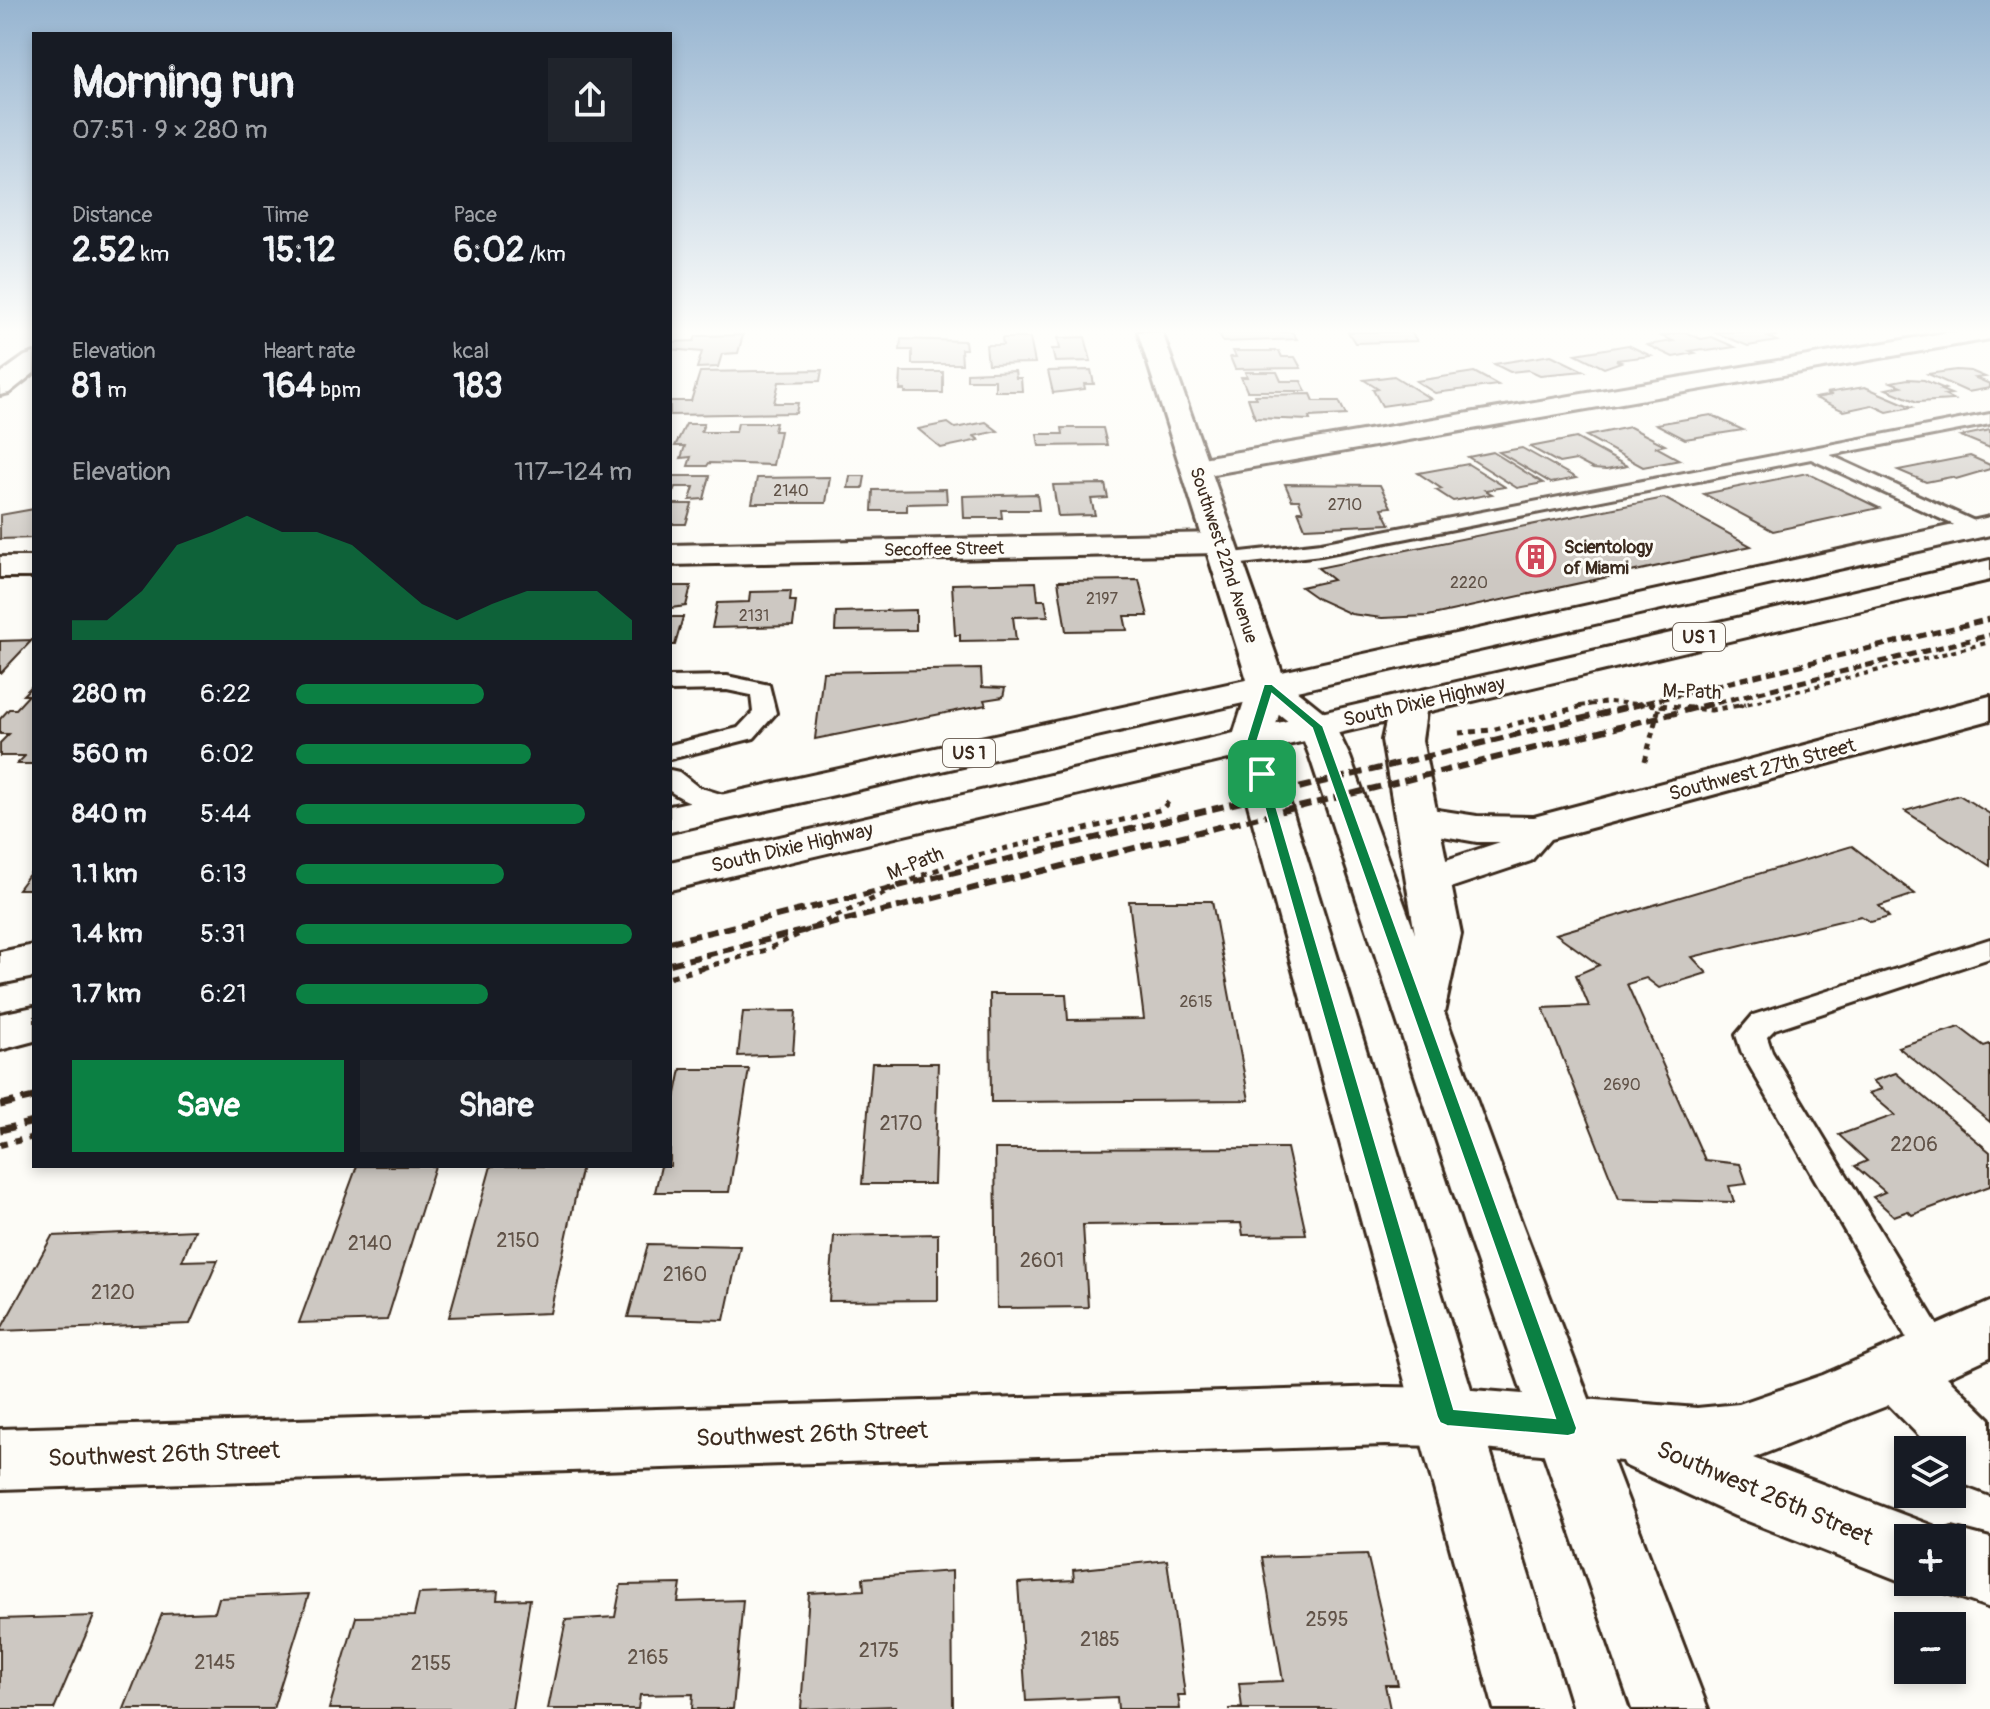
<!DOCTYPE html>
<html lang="en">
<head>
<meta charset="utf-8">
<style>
  body { margin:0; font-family:Pangolin,sans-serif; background:#20242c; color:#f1f3f6; height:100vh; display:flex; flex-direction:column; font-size:30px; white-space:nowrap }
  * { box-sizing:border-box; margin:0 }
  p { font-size:26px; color:#9ea1a6 }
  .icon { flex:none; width:44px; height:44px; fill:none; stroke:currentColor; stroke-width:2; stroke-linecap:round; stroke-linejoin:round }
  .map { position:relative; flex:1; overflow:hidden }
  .side { position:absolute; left:32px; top:32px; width:640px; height:1136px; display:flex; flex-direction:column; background:#171b24; border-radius:0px; box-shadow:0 4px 12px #0003 }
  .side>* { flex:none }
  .controls { position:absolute; left:1894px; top:1436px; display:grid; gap:16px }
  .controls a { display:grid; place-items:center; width:72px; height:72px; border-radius:0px; background:#171b24; box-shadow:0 4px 12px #0003; font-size:40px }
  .pin { position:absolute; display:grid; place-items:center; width:68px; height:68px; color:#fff; margin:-34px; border-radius:16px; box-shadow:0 4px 12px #0006 }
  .round { display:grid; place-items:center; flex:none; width:84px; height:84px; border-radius:0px; background:#20242c }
  .headline { display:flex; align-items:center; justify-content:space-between; height:136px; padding:0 40px }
  h1 { font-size:44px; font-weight:700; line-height:60px }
  .stats { display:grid; grid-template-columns:repeat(3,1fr); gap:12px; height:136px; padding:8px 40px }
  .stats div { display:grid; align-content:center }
  .stats b { font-size:34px; font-weight:700 }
  .stats small { font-size:22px; font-weight:400 }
  .stats p { font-size:22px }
  .chart { height:224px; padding:16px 40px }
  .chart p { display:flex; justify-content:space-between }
  .chart svg { width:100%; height:144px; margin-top:8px; fill:#0b8043; opacity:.7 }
  .action { display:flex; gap:16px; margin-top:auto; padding:16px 40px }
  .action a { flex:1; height:92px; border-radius:0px; background:#0b8043; color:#fff; font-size:32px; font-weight:700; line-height:92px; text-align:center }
  .action a+a { background:#20242c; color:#f1f3f6 }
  ul { padding:0 40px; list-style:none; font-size:26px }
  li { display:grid; grid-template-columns:128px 96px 1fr; align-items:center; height:60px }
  li i { height:20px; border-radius:10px; background:#0b8043 }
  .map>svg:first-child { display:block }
</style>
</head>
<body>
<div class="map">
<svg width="1990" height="1709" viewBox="0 0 1990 1709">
  <rect width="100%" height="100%" fill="#fdfcf7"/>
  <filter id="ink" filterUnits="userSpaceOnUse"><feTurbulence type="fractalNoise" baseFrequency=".0125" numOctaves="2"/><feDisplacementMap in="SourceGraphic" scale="16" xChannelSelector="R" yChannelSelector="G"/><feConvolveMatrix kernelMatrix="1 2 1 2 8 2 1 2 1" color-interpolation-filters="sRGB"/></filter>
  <g filter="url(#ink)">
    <!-- building -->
    <g fill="#cdc8c2" stroke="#3b2a1e" stroke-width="2">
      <path d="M1218 332H1292L1297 339 1223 342Z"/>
      <path d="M1348 332H1411L1417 341 1355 343Z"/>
      <path d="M1685 332 1701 339 1712 337 1735 347 1707 351 1702 349 1690 351 1695 353 1673 357 1647 345 1673 341 1661 336Z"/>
      <path d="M1714 332H1766L1777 336 1768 337 1777 341 1748 346Z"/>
      <path d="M743 335 738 353 722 354 718 367 697 368 702 352 670 349V342L694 341 696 336Z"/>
      <path d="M1085 337 1091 361 1055 362 1052 349H1060L1058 338Z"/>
      <path d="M1002 338H1030L1035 363 988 364 986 345H1003Z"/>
      <path d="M901 339 965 341 966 349H961L962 364H912V350H900Z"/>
      <path d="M1628 345 1651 356 1616 360 1621 362 1604 368 1576 354Z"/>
      <path d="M1233 351H1279L1282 357H1295L1301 368 1235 369 1230 357H1236Z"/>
      <path d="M1551 355 1584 371 1540 375 1529 370 1510 372 1494 364Z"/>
      <path d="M822 370 820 381 779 382 774 403H798L796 413 670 415V401H691L700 372Z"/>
      <path d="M1091 370 1094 384H1084L1085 389 1053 393 1048 371Z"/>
      <path d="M1956 370 1971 371 1985 377 1976 378 1990 384V388L1968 392 1928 374Z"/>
      <path d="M1015 371 1016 378H1021L1022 391H995V380H967V373Z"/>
      <path d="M901 372H943V393H905V390H900Z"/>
      <path d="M1245 372H1277L1281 381H1301L1306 391H1247L1241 377H1247Z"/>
      <path d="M1474 372 1498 385 1435 393 1416 381Z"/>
      <path d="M1394 376 1431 399 1382 406 1373 390 1378 389 1364 380Z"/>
      <path d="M1908 379 1924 380 1945 389 1941 390 1951 394 1944 395 1954 400 1917 402 1886 389 1901 386 1891 382Z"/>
      <path d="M1865 387 1912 407 1887 412 1872 405 1844 411 1815 398 1832 395 1826 393Z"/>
      <path d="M1311 394 1314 401H1339L1346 415 1309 417 1310 420 1255 418 1248 398H1257L1255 395Z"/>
      <path d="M1711 415 1743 430 1685 439 1656 424Z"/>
      <path d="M986 422 998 431 974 436 979 440 941 448 918 429 948 423 955 428Z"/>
      <path d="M738 423H776L774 431H780L773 465 709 463 707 466H688L691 457 681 458 685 446H675L686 424H704L701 432H736Z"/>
      <path d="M1630 427 1665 445 1656 447 1680 460 1643 467 1586 436Z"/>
      <path d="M1062 428H1103L1107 445 1039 446 1037 434H1063Z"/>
      <path d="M1990 430V448L1961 436Z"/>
      <path d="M1576 438 1627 466 1606 470 1593 469 1576 460 1559 463 1530 447Z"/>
      <path d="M1522 448 1576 478 1551 483 1499 452Z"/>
      <path d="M1493 452 1543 483 1517 488 1468 457Z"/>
      <path d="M1970 456 1990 465V469L1956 479 1951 477 1926 482 1898 470Z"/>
      <path d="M1468 464 1505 487 1485 490 1492 494 1453 501 1436 490 1442 489 1418 473Z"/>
      <path d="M1807 473 1879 508 1773 531 1704 494Z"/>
      <path d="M670 476H710L704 499 690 500 694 487H675L670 501Z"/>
      <path d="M850 476H865L863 488H848Z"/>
      <path d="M830 477 826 503H752L757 478Z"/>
      <path d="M1105 484 1108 498 1091 499 1095 515 1058 516 1053 485Z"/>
      <path d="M1285 484 1380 485 1391 507 1382 508 1390 524 1305 528 1298 511H1303L1299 500H1292Z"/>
      <path d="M946 489 947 503 907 504V511H872L873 490Z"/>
      <path d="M1037 494 1039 510H1001L1002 518H964L963 496Z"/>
      <path d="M1664 498 1751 546 1428 616 1382 618 1351 614 1318 599 1301 587 1333 580 1318 568Z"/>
      <path d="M670 504H692L686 524H670Z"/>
      <path d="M34 509V538L0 539V515Z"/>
      <path d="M1139 580 1148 616H1124L1127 630 1066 631 1058 581Z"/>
      <path d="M1036 582 1038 600H1045L1048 616 1013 617 1016 640 960 641V635H955L952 584Z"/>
      <path d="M670 586H691L686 606 670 608Z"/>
      <path d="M791 591 790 601H796L793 626 712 628 717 603 749 602 750 592Z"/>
      <path d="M916 610V630L835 631 836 612Z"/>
      <path d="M670 617H683L675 645H670Z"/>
      <path d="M32 640 1 673H0V641Z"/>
      <path d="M981 669 982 687 1005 688 1003 697 984 700 986 705 815 739 823 672Z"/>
      <path d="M34 684V764H17L25 756H0V743L9 734H0V719L9 709H16L29 695H23Z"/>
      <path d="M1959 795 1990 814V866L1905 811Z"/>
      <path d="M1852 846 1915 894 1879 906 1889 917 1871 922 1861 916 1692 957 1707 973 1659 988 1646 978 1627 984 1705 1160 1740 1164 1747 1184 1729 1186 1734 1202 1619 1199 1543 1008 1589 1006 1576 975 1599 965 1556 934Z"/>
      <path d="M34 868V889H18Z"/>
      <path d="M1129 901H1212L1249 1100 991 1102 990 994H1066L1068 1020 1144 1019Z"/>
      <path d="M796 1011 793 1054 738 1056 743 1012Z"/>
      <path d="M1959 1027 1984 1046 1990 1044V1122L1898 1047Z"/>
      <path d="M872 1063H938L934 1184H862Z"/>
      <path d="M681 1069H749L729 1192H655L661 1166H670V1123Z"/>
      <path d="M1896 1073 1990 1152V1186L1912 1215 1908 1211 1894 1216 1873 1197 1885 1192 1855 1166 1867 1161 1839 1135 1895 1115 1869 1093 1882 1089 1873 1081Z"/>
      <path d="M1287 1148 1306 1234 1243 1235 1241 1223 1083 1225 1088 1307 997 1308 995 1149Z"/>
      <path d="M357 1166H435L387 1320 299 1323Z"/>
      <path d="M491 1166H582L550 1313 449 1317Z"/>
      <path d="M195 1230 182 1261 218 1260 190 1324 0 1331 52 1236Z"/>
      <path d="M938 1234V1300L829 1301 834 1236Z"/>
      <path d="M648 1244 740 1246 724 1320 628 1317Z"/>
      <path d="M1367 1554 1398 1685H1385L1390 1709H1229L1242 1708 1239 1683 1283 1681 1262 1557Z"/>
      <path d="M1167 1560 1185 1695H1178L1180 1709H1118L1117 1697 1026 1701 1018 1583 1074 1580 1073 1570Z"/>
      <path d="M952 1571 953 1709H895V1706L801 1709 809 1593 864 1590 863 1578Z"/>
      <path d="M681 1584 678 1602 743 1600 733 1709H692L693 1694 640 1695 638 1709H548L566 1620 615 1617 621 1585Z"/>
      <path d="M498 1591 497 1600 530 1599 512 1709H329L356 1617 414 1616 419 1594Z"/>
      <path d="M309 1594 273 1709H124L162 1614 215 1612 219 1598Z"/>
      <path d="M94 1616 54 1709H0V1619Z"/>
    </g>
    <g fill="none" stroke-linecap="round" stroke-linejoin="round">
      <!-- lane casing -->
      <g stroke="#3b2a1e" stroke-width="6">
        <g id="lane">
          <path d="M1990 414V424L1830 455 1983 525 1985 529 1983 533 1976 535 1811 459 1321 555 1224 566 1214 560 1224 554 1321 543Z"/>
          <path d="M727 676 769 685 776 713 754 738 670 759V745L738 728 753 712 751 695 727 690 670 691V677Z"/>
          <path d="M670 770 679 772 698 787 740 800 743 805 740 810C720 815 687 803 670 791Z"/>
          <path d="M1990 939V958L1775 1029 1767 1037 1772 1052 1947 1341 1953 1352 1947 1363 1934 1368 1921 1363 1742 1053 1736 1035 1753 1015Z"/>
        </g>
      </g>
      <!-- street casing -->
      <g stroke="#3b2a1e" stroke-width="6">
        <g id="street">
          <path d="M1950 332H1990V339L1196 477 1186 474 1181 468 1186 462 1196 459Z"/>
          <path d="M34 353V373L9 393 0 395V374L25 356Z"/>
          <path d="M1218 533 1229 536 1234 543 1229 550 1218 553 670 565V545Z"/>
          <rect x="0" y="557" width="34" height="20"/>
          <path d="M1990 696V720L1550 839 1531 861 1429 895 1413 891 1407 881 1413 871 1500 842H1477L1403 829 1397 820 1403 811 1418 807 1477 816 1534 817Z"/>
          <path d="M1990 1302V1357L1947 1377 1990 1419V1494L1966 1485 1952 1470V1450H1933L1889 1405 1753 1458 1933 1526 1936 1534 1952 1528 1990 1538V1608L1927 1586 1925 1582H1952V1538H1908V1582H1912L1908 1584 1735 1516 1624 1465 1622 1461 1447 1446 1385 1445 0 1489V1429L1385 1387 1447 1388 1697 1408 1739 1404 1823 1375Z"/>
        </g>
      </g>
      <!-- secondary casing -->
      <g stroke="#3b2a1e" stroke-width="6">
        <path id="secondary" d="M1138 332H1162L1285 681 1331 718 1350 757 1522 1224 1708 1709H1632L1464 1224 1310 757 1300 731 1279 714 1271 742 1570 1709H1494L1231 742 1249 686Z"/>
      </g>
      <!-- highway casing -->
      <g stroke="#3b2a1e" stroke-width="6">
        <g id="highway">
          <path d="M1990 517V535L670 832V806Z"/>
          <path d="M1990 560V580L1426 712 1422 740 1461 934 1444 1013 1437 1025 1419 1030 1401 1025 1394 1013 1415 934 1382 740 1386 722 670 890V862Z"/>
          <path d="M34 945V977L0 984V952Z"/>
          <path d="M34 1007V1041L0 1050V1014Z"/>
        </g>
      </g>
      <!-- path-far2 -->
      <g stroke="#3b2a1e" stroke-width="4" stroke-dasharray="5 5" stroke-linecap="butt">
        <path d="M1580 706 1609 702 1666 706"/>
        <path d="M1738 706 1990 642"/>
      </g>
      <!-- path-far1 -->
      <g stroke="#3b2a1e" stroke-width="5" stroke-dasharray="6 6" stroke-linecap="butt">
        <path d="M1649 704 1711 710 1746 704"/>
        <path d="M1459 733 1492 730 1590 704"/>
        <path d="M1645 761 1659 707"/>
        <path d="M702 968 766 950 923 875 974 856 1135 817 1162 809 1171 799"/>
      </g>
      <!-- path -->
      <g stroke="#3b2a1e" stroke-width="6" stroke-dasharray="7 7" stroke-linecap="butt">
        <path d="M670 977 709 966"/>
        <path d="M0 1145 34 1137"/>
      </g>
      <!-- lane -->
      <use href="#lane" fill="#fdfcf7" fill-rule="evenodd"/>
      <!-- street -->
      <use href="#street" fill="#fdfcf7" fill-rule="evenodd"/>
      <!-- secondary -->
      <use href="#secondary" fill="#fdfcf7" fill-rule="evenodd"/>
      <!-- highway -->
      <use href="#highway" fill="#fdfcf7" fill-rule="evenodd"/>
      <!-- rail-far2 -->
      <g stroke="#3b2a1e" stroke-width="5" stroke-dasharray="9 5" stroke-linecap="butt">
        <path d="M1632 706 1990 619"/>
        <path d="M1703 706 1990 635"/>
      </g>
      <!-- rail-far1 -->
      <g stroke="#3b2a1e" stroke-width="6" stroke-dasharray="12 6" stroke-linecap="butt">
        <path d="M670 942 1641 704"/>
        <path d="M670 964 1711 704"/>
      </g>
      <!-- rail -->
      <g stroke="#3b2a1e" stroke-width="7" stroke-dasharray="15 7" stroke-linecap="butt">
        <path d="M0 1105 34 1097"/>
        <path d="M0 1130 34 1122"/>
      </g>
    </g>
  </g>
  <!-- sky -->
  <linearGradient id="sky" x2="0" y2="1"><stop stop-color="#96b4d0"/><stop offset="0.58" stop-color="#fefefb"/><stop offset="1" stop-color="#fefefb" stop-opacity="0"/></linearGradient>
  <rect width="1990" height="571" fill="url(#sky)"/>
  <!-- route -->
  <path fill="#0b8043" stroke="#fff" stroke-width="2" fill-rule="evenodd" d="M1264 684H1272L1323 726 1577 1428 1575 1434 1568 1436 1447 1426 1440 1423 1437 1417 1246 742ZM1272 694 1312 728 1555 1418 1454 1409 1257 742Z"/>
  <!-- icons -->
  <defs>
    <g id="building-ring" transform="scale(2)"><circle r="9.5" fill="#fdfcf7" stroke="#d1495b" stroke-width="1.5"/><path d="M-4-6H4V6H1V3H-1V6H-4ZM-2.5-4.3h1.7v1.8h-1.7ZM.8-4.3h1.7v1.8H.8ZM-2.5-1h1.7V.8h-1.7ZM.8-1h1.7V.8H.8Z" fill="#d1495b"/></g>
  </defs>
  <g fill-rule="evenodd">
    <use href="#building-ring" x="1536" y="557"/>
  </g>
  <g text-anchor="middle" stroke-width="6" stroke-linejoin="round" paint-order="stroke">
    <!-- number labels -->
    <g font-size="16" fill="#605247">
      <text x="791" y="496">2140</text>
      <text x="1345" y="510">2710</text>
      <text x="1469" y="588">2220</text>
      <text x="1102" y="604">2197</text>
      <text x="754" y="621">2131</text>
      <text x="1196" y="1007">2615</text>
      <text x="1622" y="1090">2690</text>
    </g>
    <!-- far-poi labels -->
    <g font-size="18" font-weight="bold" fill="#3b2a1e" stroke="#fdfcf7" text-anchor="start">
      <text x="1564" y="553">Scientology<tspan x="1564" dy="21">of Miami</tspan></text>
    </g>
    <!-- far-street labels -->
    <g font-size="18" fill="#3b2a1e" stroke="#fdfcf7">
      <text transform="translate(944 549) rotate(-1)" y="6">Secoffee Street</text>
      <text transform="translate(1224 555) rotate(72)" y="6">Southwest 22nd Avenue</text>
    </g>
    <!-- shield labels -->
    <g fill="#fdfcf7" stroke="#75695f" stroke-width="2">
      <rect x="1673" y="623" width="52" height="28" rx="6"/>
      <rect x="943" y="739" width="52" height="28" rx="6"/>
    </g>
    <g font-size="18" font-weight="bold" fill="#3b2a1e">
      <text x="1699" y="643">US 1</text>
      <text x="969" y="759">US 1</text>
    </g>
    <!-- street labels -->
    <g font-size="20" fill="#3b2a1e" stroke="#fdfcf7">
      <text transform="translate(1692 691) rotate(2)" y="7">M-Path</text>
      <text transform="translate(1424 701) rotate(-13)" y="7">South Dixie Highway</text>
      <text transform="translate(1762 769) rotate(-15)" y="7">Southwest 27th Street</text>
      <text transform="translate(792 847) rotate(-13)" y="7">South Dixie Highway</text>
      <text transform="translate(915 863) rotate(-22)" y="7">M-Path</text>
    </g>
    <!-- near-number labels -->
    <g font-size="20" fill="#605247">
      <text x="901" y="1130">2170</text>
      <text x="1914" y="1151">2206</text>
      <text x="518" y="1247">2150</text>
      <text x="370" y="1250">2140</text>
      <text x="1042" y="1267">2601</text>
      <text x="685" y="1281">2160</text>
      <text x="113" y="1299">2120</text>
      <text x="1327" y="1626">2595</text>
      <text x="1100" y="1646">2185</text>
      <text x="879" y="1657">2175</text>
      <text x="648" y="1664">2165</text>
      <text x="215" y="1669">2145</text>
      <text x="431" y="1670">2155</text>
    </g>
    <!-- near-street labels -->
    <g font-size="24" fill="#3b2a1e" stroke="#fdfcf7">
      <text transform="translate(812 1434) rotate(-2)" y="8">Southwest 26th Street</text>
      <text transform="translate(164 1454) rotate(-2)" y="8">Southwest 26th Street</text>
      <text transform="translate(1765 1493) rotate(23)" y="8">Southwest 26th Street</text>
    </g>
  </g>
</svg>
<div class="controls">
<a><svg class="icon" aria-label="layers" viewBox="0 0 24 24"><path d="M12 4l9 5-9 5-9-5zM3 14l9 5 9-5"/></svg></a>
<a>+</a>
<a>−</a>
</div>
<div class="pin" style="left:1262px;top:774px;background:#1e9e55"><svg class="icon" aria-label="arrive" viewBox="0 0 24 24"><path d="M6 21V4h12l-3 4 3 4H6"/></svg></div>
<section class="side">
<div class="headline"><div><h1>Morning run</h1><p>07:51 · 9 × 280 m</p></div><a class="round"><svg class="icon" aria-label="share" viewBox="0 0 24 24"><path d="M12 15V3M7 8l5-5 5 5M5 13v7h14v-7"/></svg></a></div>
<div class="stats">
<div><p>Distance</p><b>2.52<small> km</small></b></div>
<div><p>Time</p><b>15:12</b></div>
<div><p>Pace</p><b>6:02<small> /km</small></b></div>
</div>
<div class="stats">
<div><p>Elevation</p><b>81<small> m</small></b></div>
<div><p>Heart rate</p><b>164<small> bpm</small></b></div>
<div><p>kcal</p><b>183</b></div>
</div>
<div class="chart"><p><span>Elevation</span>117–124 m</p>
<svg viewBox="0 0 160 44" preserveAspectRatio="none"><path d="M0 44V38L10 38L20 29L30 15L40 11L50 6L60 11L70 11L80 15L90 24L100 33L110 38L120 33L130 29L140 29L150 29L160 38V44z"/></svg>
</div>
<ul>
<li><b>280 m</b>6:22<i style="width:56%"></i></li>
<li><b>560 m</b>6:02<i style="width:70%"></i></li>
<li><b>840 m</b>5:44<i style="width:86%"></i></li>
<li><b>1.1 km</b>6:13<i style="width:62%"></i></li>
<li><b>1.4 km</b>5:31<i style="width:100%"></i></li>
<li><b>1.7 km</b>6:21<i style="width:57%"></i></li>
</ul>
<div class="action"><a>Save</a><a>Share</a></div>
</section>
</div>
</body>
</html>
